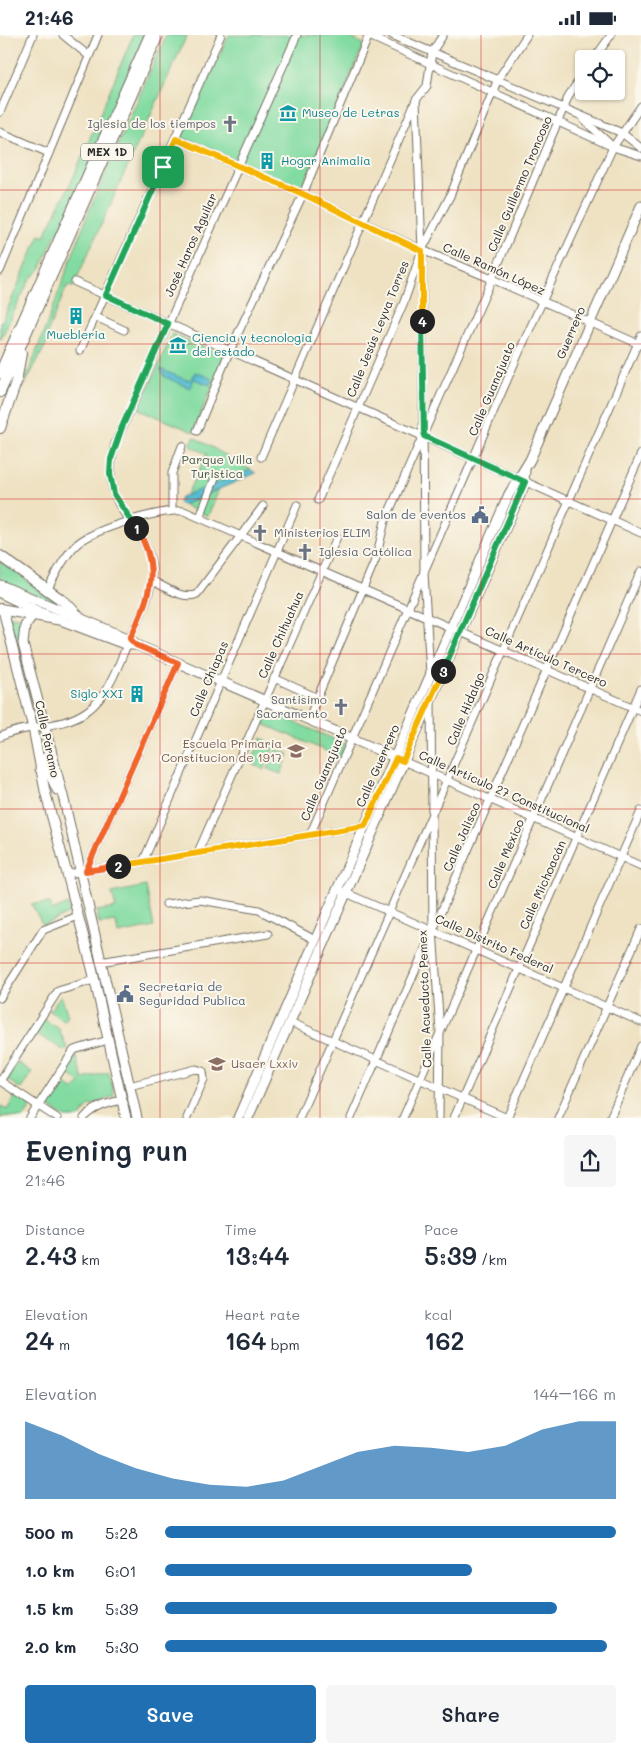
<!DOCTYPE html>
<html lang="en">
<head>
<meta charset="utf-8">
<style>
  body { margin:0; font-family:Mali,sans-serif; background:#f6f6f7; color:#1f2937; height:100vh; display:flex; flex-direction:column; font-size:19px; white-space:nowrap }
  * { box-sizing:border-box; margin:0 }
  p { font-size:16px; color:#747a83 }
  .icon { flex:none; width:28px; height:28px; fill:none; stroke:currentColor; stroke-width:2; stroke-linecap:round; stroke-linejoin:round }
  .map { position:relative; height:1083px; overflow:hidden }
  .details { display:flex; flex-direction:column; background:#fff; flex:1 }
  .details>* { flex:none }
  .fabs { position:absolute; left:575px; top:15px; display:grid; gap:10px }
  .fabs a { display:grid; place-items:center; width:50px; height:50px; border-radius:5px; background:#fff; box-shadow:0 1px 4px #0004; font-size:25px }
  .pin { position:absolute; display:grid; place-items:center; width:42px; height:42px; color:#fff; margin:-21px; border-radius:10px; box-shadow:0 2px 8px #0006 }
  .km { position:absolute; width:25px; height:25px; margin:-12px; border-radius:50%; background:#222; color:#fff; font-size:14px; line-height:25px; text-align:center }
  .round { display:grid; place-items:center; flex:none; width:52px; height:52px; border-radius:5px; background:#f6f6f7 }
  .head { display:flex; align-items:center; justify-content:space-between; height:85px; padding:0 25px }
  h1 { font-size:28px; font-weight:600; line-height:38px }
  .figures { display:grid; grid-template-columns:repeat(3,1fr); gap:8px; height:85px; padding:5px 25px }
  .figures div { display:grid; align-content:center }
  .figures b { font-size:25px; font-weight:600 }
  .figures small { font-size:14px; font-weight:400 }
  .figures p { font-size:14px }
  .chart { height:140px; padding:10px 25px }
  .chart p { display:flex; justify-content:space-between }
  .chart svg { width:100%; height:90px; margin-top:5px; fill:#1f6fb2; opacity:.7 }
  .primary-button { display:flex; gap:10px; margin-top:auto; padding:10px 25px }
  .primary-button a { flex:1; height:58px; border-radius:5px; background:#1f6fb2; color:#fff; font-size:20px; font-weight:600; line-height:58px; text-align:center }
  .primary-button a+a { background:#f6f6f7; color:#1f2937 }
  ul { padding:0 25px; list-style:none; font-size:16px }
  li { display:grid; grid-template-columns:80px 60px 1fr; align-items:center; height:38px }
  li i { height:12px; border-radius:6px; background:#1f6fb2 }
  .status { display:flex; justify-content:space-between; align-items:center; height:35px; padding:0 25px; background:#fff; direction:ltr }
  .status svg { height:14px; fill:currentColor }
  .map>svg:first-child { display:block }
</style>
</head>
<body>
<div class="status"><b>21:46</b><svg viewBox="0 0 49 12"><path d="M0 12V9h3v3zM5 12V6h3v6zM10 12V3h3v9zM15 12V0h3v12zM26 1h20v11H26zM47 4h2v5h-2z"/></svg></div>
<div class="map">
<svg width="641" height="1083" viewBox="0 0 641 1083">
  <rect width="100%" height="100%" fill="#fbf7ec"/>
  <filter id="ink" filterUnits="userSpaceOnUse"><feTurbulence type="fractalNoise" baseFrequency=".02" numOctaves="2"/><feDisplacementMap in="SourceGraphic" scale="10" xChannelSelector="R" yChannelSelector="G"/><feConvolveMatrix kernelMatrix="1 2 1 2 8 2 1 2 1" color-interpolation-filters="sRGB"/></filter>
  <filter id="wash" filterUnits="userSpaceOnUse"><feTurbulence type="fractalNoise" baseFrequency=".0096" numOctaves="4" result="noise"/><feDisplacementMap in="SourceGraphic" scale="20" xChannelSelector="R" yChannelSelector="G"/><feGaussianBlur stdDeviation="1.12" result="paint"/><feColorMatrix in="noise" values="0 0 0 0 0 0 0 0 0 0 0 0 0 0 0 0 0 1.4 0 .05"/><feComposite in="paint" operator="in"/></filter>
  <g filter="url(#wash)">
    <rect width="100%" height="100%" fill="#efe2c3"/>
    <!-- green -->
    <g fill="#82dba1" stroke="#568366">
      <path d="M133 0H147L60 196 55 201 40 235 30 244 0 305V286L2 287 40 199 44 202 75 139Z"/>
      <path d="M166 0H187L73 252 67 251 46 301 50 302 22 355 89 176Z"/>
      <path d="M229 0H344L364 9 301 156 182 102Z"/>
      <path d="M172 299 225 321 193 397 139 374Z"/>
      <path d="M194 402 251 435 186 461 207 419 190 411Z"/>
      <path d="M220 452 208 481 183 470Z"/>
      <path d="M0 526 70 576 0 545Z"/>
      <path d="M8 580 23 583 18 603H15Z"/>
      <path d="M19 611 39 682 35 683Z"/>
      <path d="M267 675 345 709 340 722 261 688Z"/>
      <path d="M262 703 275 710 264 735 251 728Z"/>
      <path d="M277 714 289 719 281 739 268 734Z"/>
      <path d="M146 851 154 892 118 899 116 887 99 889 97 876 116 873 112 858Z"/>
      <path d="M50 868 52 876 68 869 70 878 43 890 31 869Z"/>
      <path d="M61 960 68 981 64 986 49 976Z"/>
      <path d="M44 984 59 994 67 1013 65 1016 35 998Z"/>
      <path d="M75 1019 83 1044 109 1037 114 1061 89 1071 79 1083H66L44 1069 59 1045 74 1055 80 1048 64 1035Z"/>
      <path d="M17 1027 32 1037 21 1054 6 1044Z"/>
      <path d="M16 1059 32 1069 24 1083 6 1081 0 1083V1070L7 1075Z"/>
    </g>
    <!-- water -->
    <g fill="#55bdd2" stroke="#40747e">
      <path d="M160 334 186 345 192 344 195 337 212 344 210 350 194 344 190 353 165 342Z"/>
      <path d="M251 435 256 438 183 470 178 468 181 462Z"/>
    </g>
  </g>
  <g filter="url(#ink)">
    <g fill="none" stroke-linecap="round" stroke-linejoin="round">
      <!-- minor casing -->
      <g stroke="#706b60" stroke-width="9">
        <g id="minor">
          <path d="M63 0 89 21"/>
          <path d="M367 0 613 112 641 121"/>
          <path d="M392 0 622 98 641 113"/>
          <path d="M594 24 611 0"/>
          <path d="M416 65 422 215 424 538 430 639"/>
          <path d="M0 77 33 0"/>
          <path d="M584 85 609 108"/>
          <path d="M0 97 49 118"/>
          <path d="M176 104 303 159 422 215 492 244 641 310"/>
          <path d="M0 236 98 0"/>
          <path d="M75 247 641 498"/>
          <path d="M96 282 124 295"/>
          <path d="M80 316 221 0"/>
          <path d="M197 396 227 322 303 159 369 0"/>
          <path d="M261 422 416 65 427 51 432 17 443 0"/>
          <path d="M318 465 404 267 422 215 450 161 498 44 527 0"/>
          <path d="M172 475V438L182 411"/>
          <path d="M200 482 216 440"/>
          <path d="M151 545C163 551 184 566 197 559L263 471"/>
          <path d="M47 555C56 540 63 522 76 510 93 494 161 474 184 476L641 676"/>
          <path d="M274 643 318 663"/>
          <path d="M431 666 433 895 440 996 439 1083"/>
          <path d="M308 685 376 523 385 486 492 244 569 60 584 38"/>
          <path d="M0 702C28 688 60 695 87 676 107 662 117 634 126 612 136 588 152 563 152 536 151 501 118 482 112 451 109 437 112 423 115 409L297 0"/>
          <path d="M403 726 641 831"/>
          <path d="M310 800 521 313 613 112 641 71"/>
          <path d="M198 817 337 502"/>
          <path d="M143 827 297 470"/>
          <path d="M86 836 178 628"/>
          <path d="M67 839 365 791"/>
          <path d="M337 854 641 987"/>
          <path d="M166 869 200 865 259 875 315 905"/>
          <path d="M100 927 268 899"/>
          <path d="M0 963 43 895 78 881"/>
          <path d="M290 987 507 1083"/>
          <path d="M0 1046 58 956 94 945"/>
          <path d="M0 1046 57 1083"/>
          <path d="M129 1051 196 1034 203 1036 204 1044 187 1083"/>
          <path d="M30 1083 74 1015 108 1005"/>
          <path d="M84 1083C94 1072 108 1068 122 1065L124 1068"/>
          <path d="M299 1083 641 301"/>
          <path d="M351 1083 641 419"/>
          <path d="M403 1083 641 536"/>
          <path d="M454 1083 641 654"/>
          <path d="M507 1083 641 776"/>
          <path d="M558 1083 641 894"/>
          <path d="M610 1083 641 1011"/>
        </g>
      </g>
      <!-- major casing -->
      <g stroke="#706b60" stroke-width="11">
        <g id="major">
          <path d="M0 550 130 604 137 610 401 725"/>
          <path d="M0 558 42 578 127 610H137"/>
          <path d="M3 575 33 693 45 756 92 933 126 1083"/>
          <path d="M32 581 25 591 23 609 64 765 137 1083"/>
          <path d="M51 714 40 734 48 735 57 755"/>
          <path d="M238 1083 509 459 530 425 641 171"/>
          <path d="M248 1083 523 453 525 436"/>
        </g>
      </g>
      <!-- highway casing -->
      <g stroke="#706b60" stroke-width="12">
        <g id="highway">
          <path d="M0 338 150 0"/>
          <path d="M0 357 158 0"/>
          <path d="M0 393 16 347 21 318"/>
          <path d="M0 521 66 568 81 584"/>
          <path d="M0 574 62 585"/>
        </g>
      </g>
      <!-- minor -->
      <use href="#minor" stroke="#fff" stroke-width="7"/>
      <!-- major -->
      <use href="#major" stroke="#fff" stroke-width="9"/>
      <!-- highway -->
      <use href="#highway" stroke="#fff" stroke-width="10"/>
    </g>
  </g>
  <g fill="none" stroke-linecap="round" stroke-linejoin="round" filter="url(#ink)">
    <!-- split-1 casing -->
    <g stroke="#fff" stroke-width="10">
      <path id="split-1" d="M136 493 114 459 110 439 111 424 122 392 168 289 106 260 163 132"/>
    </g>
    <!-- split-2 casing -->
    <g stroke="#fff" stroke-width="10">
      <path id="split-2" d="M118 831 86 836 178 628 136 610 130 604C148 564 163 533 136 493"/>
    </g>
    <!-- split-3 casing -->
    <g stroke="#fff" stroke-width="10">
      <path id="split-3" d="M118 831 365 791 396 723 403 726 443 636"/>
    </g>
    <!-- split-4 casing -->
    <g stroke="#fff" stroke-width="10">
      <path id="split-4" d="M422 286 424 401 525 447 443 636"/>
    </g>
    <!-- split-5 casing -->
    <g stroke="#fff" stroke-width="10">
      <path id="split-5" d="M163 132 176 104 303 159 422 216V286"/>
    </g>
    <!-- split-1 -->
    <use href="#split-1" stroke="#22a559" stroke-width="6"/>
    <!-- split-2 -->
    <use href="#split-2" stroke="#f0652b" stroke-width="6"/>
    <!-- split-3 -->
    <use href="#split-3" stroke="#f5b400" stroke-width="6"/>
    <!-- split-4 -->
    <use href="#split-4" stroke="#22a559" stroke-width="6"/>
    <!-- split-5 -->
    <use href="#split-5" stroke="#f5b400" stroke-width="6"/>
  </g>
  <!-- grid -->
  <path fill="none" stroke="#d62828" stroke-width="1" stroke-opacity="0.55" d="M160 0V1083M320 0V1083M481 0V1083M0 155H641M0 309H641M0 464H641M0 619H641M0 774H641M0 928H641"/>
  <!-- icons -->
  <defs>
    <g id="museum-bare" transform="scale(1.35)"><path d="M0-6L6-3V-2H-6V-3ZM-5-1h2V3h-2ZM-1-1h2V3h-2ZM3-1h2V3H3ZM-6 4H6V6H-6Z" fill="#0f9aa8" stroke="#fbf7ec" stroke-width="2.5" paint-order="stroke"/></g>
    <g id="church-bare" transform="scale(1.35)"><path d="M-1.2-6h2.4v3.5h3.3v2.4h-3.3V6h-2.4V-.1h-3.3v-2.4h3.3Z" fill="#6b7280" stroke="#fbf7ec" stroke-width="2.5" paint-order="stroke"/></g>
    <g id="building-bare" transform="scale(1.35)"><path d="M-4-6H4V6H1V3H-1V6H-4ZM-2.5-4.3h1.7v1.8h-1.7ZM.8-4.3h1.7v1.8H.8ZM-2.5-1h1.7V.8h-1.7ZM.8-1h1.7V.8H.8Z" fill="#0f9aa8" stroke="#fbf7ec" stroke-width="2.5" paint-order="stroke"/></g>
    <g id="civic-bare" transform="scale(1.35)"><path d="M-.6-6.5H3V-4.5H.6V-3L4-1V1h2V6H-6V1h2V-1L-.6-3ZM-1.2 2.5V6h2.4V2.5Z" fill="#5c6f8a" stroke="#fbf7ec" stroke-width="2.5" paint-order="stroke"/></g>
    <g id="school-bare" transform="scale(1.35)"><path d="M0-5L7-2L0 1L-7-2ZM-4 1L0 2.5L4 1V4Q0 6-4 4Z" fill="#8d6e63" stroke="#fbf7ec" stroke-width="2.5" paint-order="stroke"/></g>
  </defs>
  <g fill-rule="evenodd">
    <use href="#museum-bare" x="288" y="78"/>
    <use href="#church-bare" x="230" y="89"/>
    <use href="#building-bare" x="267" y="126"/>
    <use href="#building-bare" x="76" y="281"/>
    <use href="#museum-bare" x="178" y="310"/>
    <use href="#civic-bare" x="480" y="480"/>
    <use href="#church-bare" x="260" y="498"/>
    <use href="#church-bare" x="305" y="517"/>
    <use href="#building-bare" x="137" y="659"/>
    <use href="#church-bare" x="341" y="672"/>
    <use href="#school-bare" x="296" y="716"/>
    <use href="#civic-bare" x="125" y="959"/>
    <use href="#school-bare" x="217" y="1029"/>
  </g>
  <g text-anchor="middle" stroke-width="4" stroke-linejoin="round" paint-order="stroke">
    <!-- shield labels -->
    <rect fill="#fbf7ec" stroke="#696865" stroke-width="1" x="81" y="108.5" width="52" height="17" rx="4"/>
    <g font-size="11" font-weight="bold" fill="#2b2b2b">
      <text x="107" y="121">MEX 1D</text>
    </g>
    <!-- culture labels -->
    <g font-size="12" fill="#0d838f" stroke="#fbf7ec" text-anchor="start">
      <text x="302" y="82">Museo de Letras</text>
      <text x="281" y="130">Hogar Animalia</text>
      <text x="76" y="304" text-anchor="middle">Muebleria</text>
      <text x="192" y="307">Ciencia y tecnologia<tspan x="192" dy="14">del estado</tspan></text>
      <text x="123" y="663" text-anchor="end">Siglo XXI</text>
    </g>
    <!-- worship labels -->
    <g font-size="12" fill="#5b616d" stroke="#fbf7ec" text-anchor="end">
      <text x="216" y="93">Iglesia de los tiempos</text>
      <text x="274" y="502" text-anchor="start">Ministerios ELIM</text>
      <text x="319" y="521" text-anchor="start">Iglesia Católica</text>
      <text x="327" y="669">Santisimo<tspan x="327" dy="14">Sacramento</tspan></text>
    </g>
    <!-- street labels -->
    <g font-size="12" fill="#2b2b2b" stroke="#fbf7ec">
      <text transform="translate(520 149) rotate(-67)" y="4">Calle Guillermo Troncoso</text>
      <text transform="translate(191 210) rotate(-66)" y="4">José Haros Aguilar</text>
      <text transform="translate(494 234) rotate(24)" y="4">Calle Ramón López</text>
      <text transform="translate(378 294) rotate(-68)" y="4">Calle Jesús Leyva Torres</text>
      <text transform="translate(571 298) rotate(-67)" y="4">Guerrero</text>
      <text transform="translate(492 354) rotate(-67)" y="4">Calle Guanajuato</text>
      <text transform="translate(281 600) rotate(-66)" y="4">Calle Chihuahua</text>
      <text transform="translate(546 622) rotate(24)" y="4">Calle Artículo Tercero</text>
      <text transform="translate(209 644) rotate(-67)" y="4">Calle Chiapas</text>
      <text transform="translate(466 674) rotate(-67)" y="4">Calle Hidalgo</text>
      <text transform="translate(47 704) rotate(78)" y="4">Calle Páramo</text>
      <text transform="translate(378 731) rotate(-66)" y="4">Calle Guerrero</text>
      <text transform="translate(324 739) rotate(-67)" y="4">Calle Guanajuato</text>
      <text transform="translate(504 757) rotate(24)" y="4">Calle Artículo 27 Constitucional</text>
      <text transform="translate(462 802) rotate(-66)" y="4">Calle Jalisco</text>
      <text transform="translate(506 819) rotate(-67)" y="4">Calle México</text>
      <text transform="translate(543 850) rotate(-66)" y="4">Calle Michoacán</text>
      <text transform="translate(494 909) rotate(24)" y="4">Calle Distrito Federal</text>
      <text transform="translate(425 964) rotate(-92)" y="4">Calle Acueducto Pemex</text>
    </g>
    <!-- park labels -->
    <g font-size="12" fill="#415748" stroke="#fbf7ec">
      <text x="217" y="429">Parque Villa<tspan x="217" dy="14">Turistica</tspan></text>
    </g>
    <!-- service labels -->
    <g font-size="12" fill="#4e5e75" stroke="#fbf7ec" text-anchor="end">
      <text x="466" y="484">Salon de eventos</text>
      <text x="139" y="956" text-anchor="start">Secretaria de<tspan x="139" dy="14">Seguridad Publica</tspan></text>
    </g>
    <!-- education labels -->
    <g font-size="12" fill="#785e54" stroke="#fbf7ec" text-anchor="end">
      <text x="282" y="713">Escuela Primaria<tspan x="282" dy="14">Constitucion de 1917</tspan></text>
      <text x="231" y="1033" text-anchor="start">Usaer Lxxiv</text>
    </g>
  </g>
</svg>
<div class="fabs">
<a><svg class="icon" aria-label="locate" viewBox="0 0 24 24"><circle cx="12" cy="12" r="6"/><path d="M12 2v4M12 18v4M2 12h4M18 12h4"/></svg></a>
</div>
<div class="pin" style="left:163px;top:132px;background:#1e9e55"><svg class="icon" aria-label="arrive" viewBox="0 0 24 24"><path d="M6 21V4h12l-3 4 3 4H6"/></svg></div>
<b class="km" style="left:136px;top:493px">1</b>
<b class="km" style="left:118px;top:831px">2</b>
<b class="km" style="left:443px;top:636px">3</b>
<b class="km" style="left:422px;top:286px">4</b>
</div>
<section class="details">
<div class="head"><div><h1>Evening run</h1><p>21:46</p></div><a class="round"><svg class="icon" aria-label="share" viewBox="0 0 24 24"><path d="M12 15V3M7 8l5-5 5 5M5 13v7h14v-7"/></svg></a></div>
<div class="figures">
<div><p>Distance</p><b>2.43<small> km</small></b></div>
<div><p>Time</p><b>13:44</b></div>
<div><p>Pace</p><b>5:39<small> /km</small></b></div>
</div>
<div class="figures">
<div><p>Elevation</p><b>24<small> m</small></b></div>
<div><p>Heart rate</p><b>164<small> bpm</small></b></div>
<div><p>kcal</p><b>162</b></div>
</div>
<div class="chart"><p><span>Elevation</span>144–166 m</p>
<svg viewBox="0 0 160 44" preserveAspectRatio="none"><path d="M0 44V6L10 13L20 22L30 29L40 34L50 37L60 38L70 35L80 28L90 21L100 18L110 19L120 21L130 18L140 10L150 6L160 6V44z"/></svg>
</div>
<ul>
<li><b>500 m</b>5:28<i style="width:100%"></i></li>
<li><b>1.0 km</b>6:01<i style="width:68%"></i></li>
<li><b>1.5 km</b>5:39<i style="width:87%"></i></li>
<li><b>2.0 km</b>5:30<i style="width:98%"></i></li>
</ul>
<div class="primary-button"><a>Save</a><a>Share</a></div>
</section>
</body>
</html>
